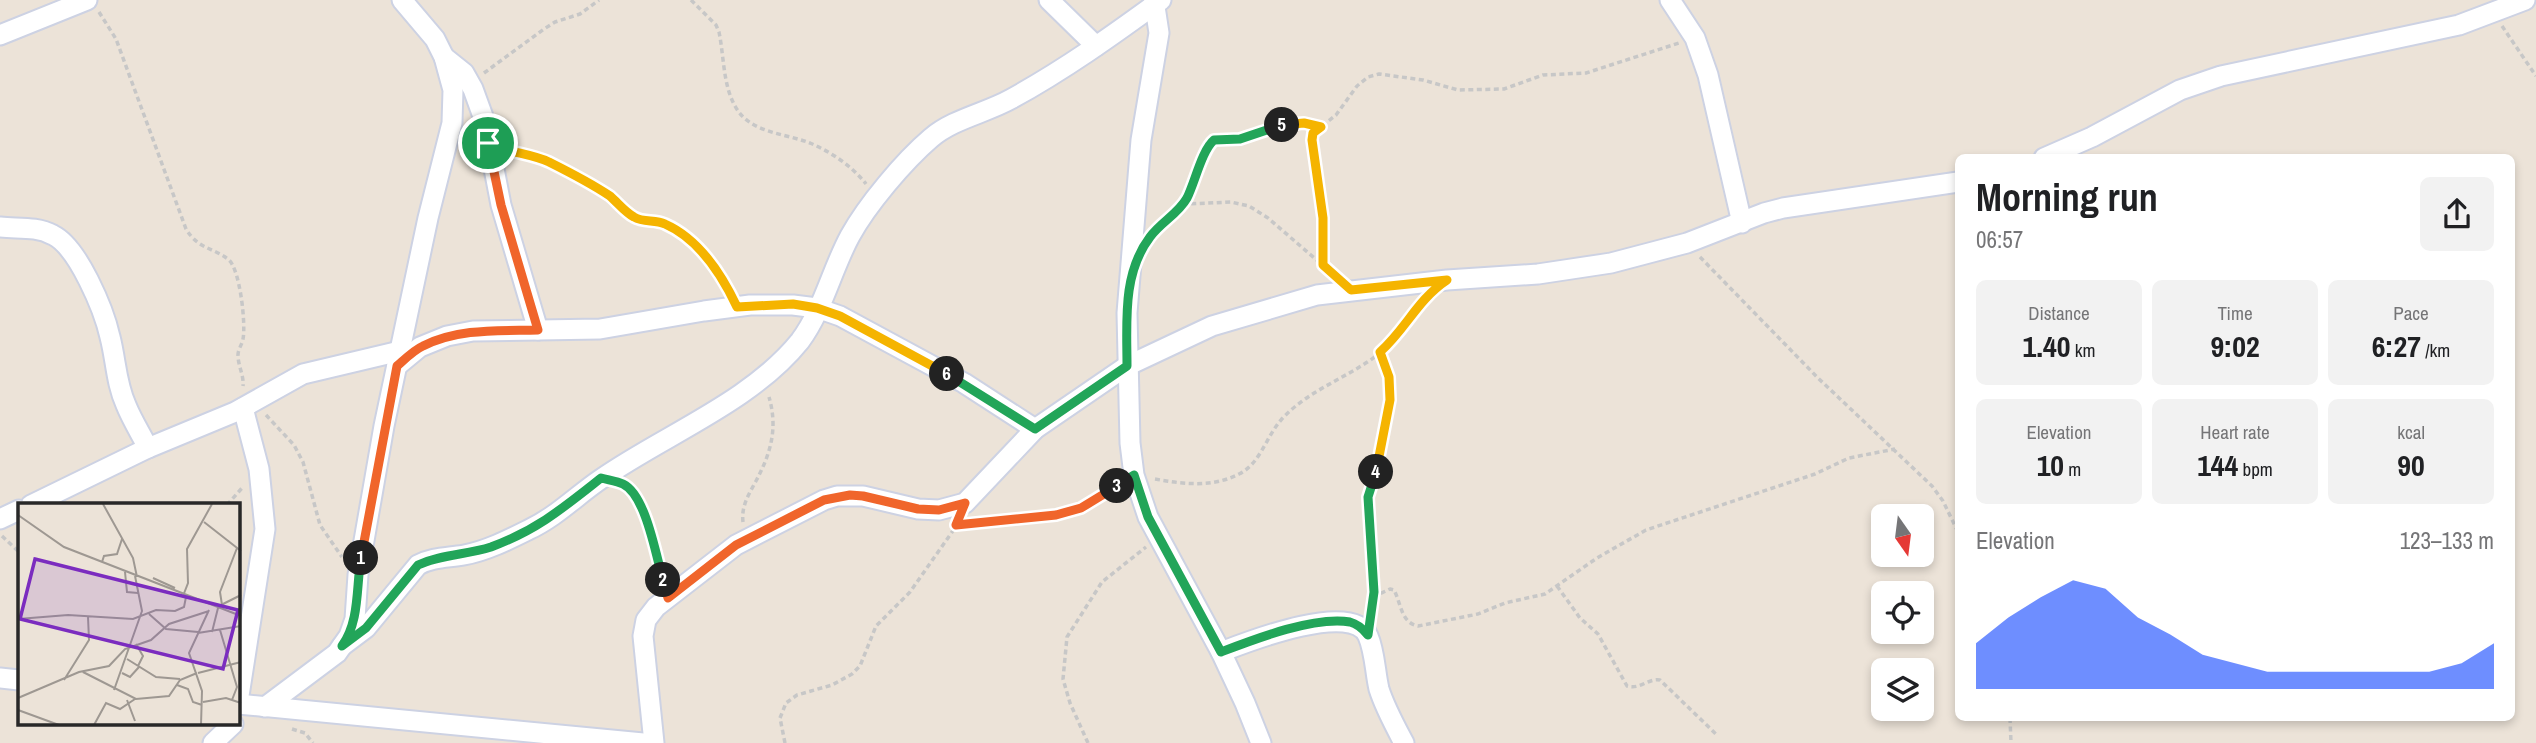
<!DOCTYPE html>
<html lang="en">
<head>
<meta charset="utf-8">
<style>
  body { margin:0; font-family:"Archivo Narrow",sans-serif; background:#f2f2f2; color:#202124; height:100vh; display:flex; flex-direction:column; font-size:26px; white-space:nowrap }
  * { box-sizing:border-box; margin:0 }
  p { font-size:23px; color:#757577 }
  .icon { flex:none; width:38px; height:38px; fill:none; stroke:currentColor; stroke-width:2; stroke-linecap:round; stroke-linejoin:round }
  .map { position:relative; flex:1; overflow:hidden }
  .panel { position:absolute; left:1955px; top:154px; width:560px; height:567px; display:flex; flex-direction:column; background:#fff; border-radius:10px; box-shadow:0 4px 10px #0003 }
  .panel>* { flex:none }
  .needle { width:46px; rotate:166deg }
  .buttons { position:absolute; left:1871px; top:504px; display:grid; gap:14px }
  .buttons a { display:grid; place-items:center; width:63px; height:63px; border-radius:10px; background:#fff; box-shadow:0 4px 10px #0003; font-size:35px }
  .pin { position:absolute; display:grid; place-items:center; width:60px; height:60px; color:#fff; margin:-30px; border:4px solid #fff; border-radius:50%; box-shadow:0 2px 7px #0007 }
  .km { position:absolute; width:35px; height:35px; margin:-18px; border-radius:50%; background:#222; color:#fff; font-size:19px; line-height:35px; text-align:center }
  .round { display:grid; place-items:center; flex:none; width:74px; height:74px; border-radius:10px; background:#f2f2f2 }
  .head { display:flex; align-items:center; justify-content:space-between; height:119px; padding:0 21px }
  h1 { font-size:38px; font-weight:700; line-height:52px }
  .stats { display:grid; grid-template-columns:repeat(3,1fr); gap:10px; height:119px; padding:7px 21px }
  .stats div { display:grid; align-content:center; border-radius:10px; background:#f2f2f2; text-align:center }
  .stats b { font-size:30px; font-weight:700 }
  .stats small { font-size:19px; font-weight:400 }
  .stats p { font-size:19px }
  .chart { height:196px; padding:14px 21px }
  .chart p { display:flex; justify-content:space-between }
  .chart svg { width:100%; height:126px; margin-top:7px; fill:#325fff; opacity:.7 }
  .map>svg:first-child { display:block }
</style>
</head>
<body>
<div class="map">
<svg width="2536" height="743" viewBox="0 0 2536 743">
  <rect width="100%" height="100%" fill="#ece3d8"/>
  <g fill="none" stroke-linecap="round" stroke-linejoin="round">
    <!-- minor casing -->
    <g stroke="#cdd2e3" stroke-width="23">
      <g id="minor">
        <path d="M1049 0 1096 46"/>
        <path d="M1154 0 1159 33 1141 140 1127 313 1130 443 1134 475 1148 517 1221 652 1245 703 1261 743"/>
        <path d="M1670 0 1695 38 1708 75 1742 223"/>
        <path d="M0 35 87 0"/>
        <path d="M444 57 464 73 473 89 485 122 501 205 538 330"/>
        <path d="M2044 158 2092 137 2180 90 2221 76 2459 25 2525 0"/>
        <path d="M0 227C18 229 36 226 53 235 78 247 104 310 110 337 116 360 116 383 126 405 132 420 141 434 148 448"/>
        <path d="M397 366 420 347 447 336 473 331 600 329 704 311 750 305H793L817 308 840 316 964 383 1035 429"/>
        <path d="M31 505 148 448 235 412 303 374 400 351"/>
        <path d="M0 519 19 510"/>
        <path d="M342 646 366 628 418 565C433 557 447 558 464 555 486 551 508 540 528 530 556 517 576 496 601 479 664 435 751 402 800 341 823 310 832 269 850 236 867 205 904 161 931 138 953 119 986 113 1011 99 1064 70 1113 35 1161 0"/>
        <path d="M1221 652C1247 642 1353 600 1368 636 1375 652 1375 672 1379 689 1385 708 1395 726 1404 743"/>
        <path d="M0 678 19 680"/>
        <path d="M238 702 265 529 259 469 243 408"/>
        <path d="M238 704 643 743"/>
        <path d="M265 707 337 653 349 636 355 619 358 575 384 426 428 218 452 123 453 90 444 57 435 39 402 0"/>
        <path d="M213 743 233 724"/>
        <path d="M654 743 643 636 646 620 656 607 736 545 824 500 837 496H863L918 509 939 510 965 503 1035 429 1127 366 1212 326 1317 295 1447 280 1538 274 1611 263 1687 243 1764 213 1783 208 1958 182"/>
      </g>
    </g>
    <!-- path -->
    <g stroke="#c7c7c7" stroke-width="3.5" stroke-dasharray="5 3.5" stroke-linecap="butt">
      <path d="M691 0 716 25 719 32C724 56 723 85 735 106 749 133 784 133 810 143 831 152 852 166 866 184"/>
      <path d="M99 12 116 39 186 229C199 250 213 247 229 260 240 270 246 324 243 339 242 345 238 349 238 355 238 366 244 375 243 386"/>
      <path d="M2502 26 2536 76"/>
      <path d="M484 73 544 29 555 22 580 14 599 0"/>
      <path d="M510 151C544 158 584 177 612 198 619 203 624 211 632 216 642 223 652 219 662 223 691 232 715 265 729 290"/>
      <path d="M1182 205C1191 190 1205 148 1214 140L1240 139 1292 123 1321 127"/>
      <path d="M1152 235 1187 204 1231 202 1249 206 1268 218 1334 275"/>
      <path d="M1700 257 1818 378 1932 486 1943 501 1958 532"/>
      <path d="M1323 265V218L1313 152V133L1336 115 1357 86 1368 77 1379 74 1423 80 1458 90 1504 89 1543 75 1586 73 1679 43"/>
      <path d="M266 415 294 445 303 462 320 525 342 557"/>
      <path d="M1155 479C1183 484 1212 488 1239 474 1260 464 1266 437 1281 420 1305 393 1339 381 1369 361 1392 346 1405 322 1422 301"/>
      <path d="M623 484C647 501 654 551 662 578"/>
      <path d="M227 505 242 488"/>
      <path d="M743 522C741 506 749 494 756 481 771 453 778 428 769 397"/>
      <path d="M961 525 1056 515 1081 508 1119 484"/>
      <path d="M2 536 19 552"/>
      <path d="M1557 586 1580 618 1598 634 1627 686C1640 690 1648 678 1660 680L1718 736"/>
      <path d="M1373 597 1390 589 1394 590C1401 603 1401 623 1418 626L1478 614 1505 603 1545 594 1597 558 1646 530 1815 474 1849 458 1895 449"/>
      <path d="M1370 615 1374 592 1368 497 1379 463 1390 400 1389 377 1380 352"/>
      <path d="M2010 718 2011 743"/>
      <path d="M292 729 305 733 313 743"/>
      <path d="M785 743 780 718 786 703 797 695 832 685 852 674 860 666 876 626 910 592 957 525"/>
      <path d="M1088 743 1070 703 1063 679 1067 637 1102 582 1146 547"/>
    </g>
    <!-- minor -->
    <use href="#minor" stroke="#fff" stroke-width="19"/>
  </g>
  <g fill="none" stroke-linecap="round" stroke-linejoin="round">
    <!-- split-1 casing -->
    <g stroke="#fff" stroke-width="14">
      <path id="split-1" d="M361 558 397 366C405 359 414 350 423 346 459 328 499 331 538 330L501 205 488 143"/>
    </g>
    <!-- split-2 casing -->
    <g stroke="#fff" stroke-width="14">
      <path id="split-2" d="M361 558C356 587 360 621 342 646L366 628 418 565C441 554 467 555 491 547 537 530 563 508 601 478 608 480 617 481 623 484 646 495 656 556 663 580"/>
    </g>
    <!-- split-3 casing -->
    <g stroke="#fff" stroke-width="14">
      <path id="split-3" d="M663 580 668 598 736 545 824 500 850 495 863 496 918 509 939 510 965 503 956 525 1056 515 1081 508 1117 486"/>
    </g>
    <!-- split-4 casing -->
    <g stroke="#fff" stroke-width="14">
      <path id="split-4" d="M1117 486 1134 475 1148 517 1221 652C1255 639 1314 616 1350 622 1358 624 1363 629 1368 635L1374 592 1368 497 1376 472"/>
    </g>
    <!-- split-5 casing -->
    <g stroke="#fff" stroke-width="14">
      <path id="split-5" d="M1282 125 1304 123 1321 127 1313 133 1312 140 1323 218V265L1351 290 1447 280C1417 300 1406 329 1380 352L1389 377 1390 400 1376 472"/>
    </g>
    <!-- split-6 casing -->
    <g stroke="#fff" stroke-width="14">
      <path id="split-6" d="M947 374 1035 429 1127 366C1127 322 1122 274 1150 237 1161 222 1178 214 1187 198 1195 182 1202 150 1214 140L1240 139 1282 125"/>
    </g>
    <!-- split-7 casing -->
    <g stroke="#fff" stroke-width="14">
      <path id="split-7" d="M488 143C508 153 529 153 549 162 569 172 592 184 610 196 618 203 625 212 634 217 644 223 655 219 665 224 699 239 722 275 737 307L793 304 817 308 840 316 947 374"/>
    </g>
    <!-- split-1 -->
    <use href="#split-1" stroke="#f0652b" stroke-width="9"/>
    <!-- split-2 -->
    <use href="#split-2" stroke="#22a559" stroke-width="9"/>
    <!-- split-3 -->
    <use href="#split-3" stroke="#f0652b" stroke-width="9"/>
    <!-- split-4 -->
    <use href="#split-4" stroke="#22a559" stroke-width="9"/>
    <!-- split-5 -->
    <use href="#split-5" stroke="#f5b400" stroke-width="9"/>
    <!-- split-6 -->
    <use href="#split-6" stroke="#22a559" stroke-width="9"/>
    <!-- split-7 -->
    <use href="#split-7" stroke="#f5b400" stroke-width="9"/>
  </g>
  <!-- overview -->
  <g transform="translate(18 503)">
    <rect width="222" height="222" fill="#ece3d8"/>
    <path fill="none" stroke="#9e9892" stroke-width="2" d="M85 1 115 55 119 74M0 12 46 44 223 113M186 19 223 48M84 59 86 53 99 51 104 36M107 69 109 89 120 90M135 75 157 85M165 93 170 80 169 46 194 1M203 102 223 92M204 102 202 89 219 45M131 111 148 126 180 129M0 116 50 112 115 116 138 107 157 108 166 104 168 94M202 127 219 184 214 197M194 129 200 105M180 130 223 123M118 141 125 153 120 163M109 156 138 174 162 176M65 169 118 196 151 193 162 177 179 170M104 170 112 174 121 164M180 170 223 159M46 177 71 137 70 114M159 182 170 186 175 199 184 202M96 187 124 108 117 73M0 195 61 169 91 163 107 146 133 137 151 121 191 108M109 197 117 218M185 199 208 195 223 200M0 207 41 222M76 222 88 200 102 206 117 196M183 222 184 188 171 150 191 107"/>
    <path fill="#7b2cbf" fill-opacity="0.15" stroke="#7b2cbf" stroke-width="3.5" d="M17 56 220 107 205 166 2 116Z"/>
    <rect width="222" height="222" fill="none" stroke="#282828" stroke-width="3.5"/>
  </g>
</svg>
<div class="buttons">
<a><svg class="needle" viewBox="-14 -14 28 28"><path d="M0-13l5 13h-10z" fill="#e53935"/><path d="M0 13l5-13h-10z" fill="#757577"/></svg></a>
<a><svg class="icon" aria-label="locate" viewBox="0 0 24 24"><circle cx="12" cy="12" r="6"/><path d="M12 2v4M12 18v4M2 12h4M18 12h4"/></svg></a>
<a><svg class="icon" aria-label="layers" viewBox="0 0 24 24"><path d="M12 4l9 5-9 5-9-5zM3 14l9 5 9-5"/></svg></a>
</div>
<div class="pin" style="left:488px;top:143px;background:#1e9e55"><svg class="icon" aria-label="arrive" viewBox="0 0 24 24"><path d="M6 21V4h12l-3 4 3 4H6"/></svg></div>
<b class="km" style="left:361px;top:558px">1</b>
<b class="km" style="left:663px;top:580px">2</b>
<b class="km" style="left:1117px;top:486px">3</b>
<b class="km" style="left:1376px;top:472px">4</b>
<b class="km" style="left:1282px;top:125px">5</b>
<b class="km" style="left:947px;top:374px">6</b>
<section class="panel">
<div class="head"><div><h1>Morning run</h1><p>06:57</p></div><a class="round"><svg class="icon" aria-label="share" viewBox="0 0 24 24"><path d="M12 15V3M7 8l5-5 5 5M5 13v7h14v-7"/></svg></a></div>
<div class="stats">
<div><p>Distance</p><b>1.40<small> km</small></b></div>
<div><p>Time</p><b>9:02</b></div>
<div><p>Pace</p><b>6:27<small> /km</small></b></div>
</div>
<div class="stats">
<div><p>Elevation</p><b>10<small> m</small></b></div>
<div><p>Heart rate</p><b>144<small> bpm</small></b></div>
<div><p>kcal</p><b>90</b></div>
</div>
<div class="chart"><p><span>Elevation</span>123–133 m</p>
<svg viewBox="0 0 160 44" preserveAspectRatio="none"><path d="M0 44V28L10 19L20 12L30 6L40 9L50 19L60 25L70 32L80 35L90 38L100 38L110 38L120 38L130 38L140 38L150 35L160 28V44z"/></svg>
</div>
</section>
</div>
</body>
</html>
